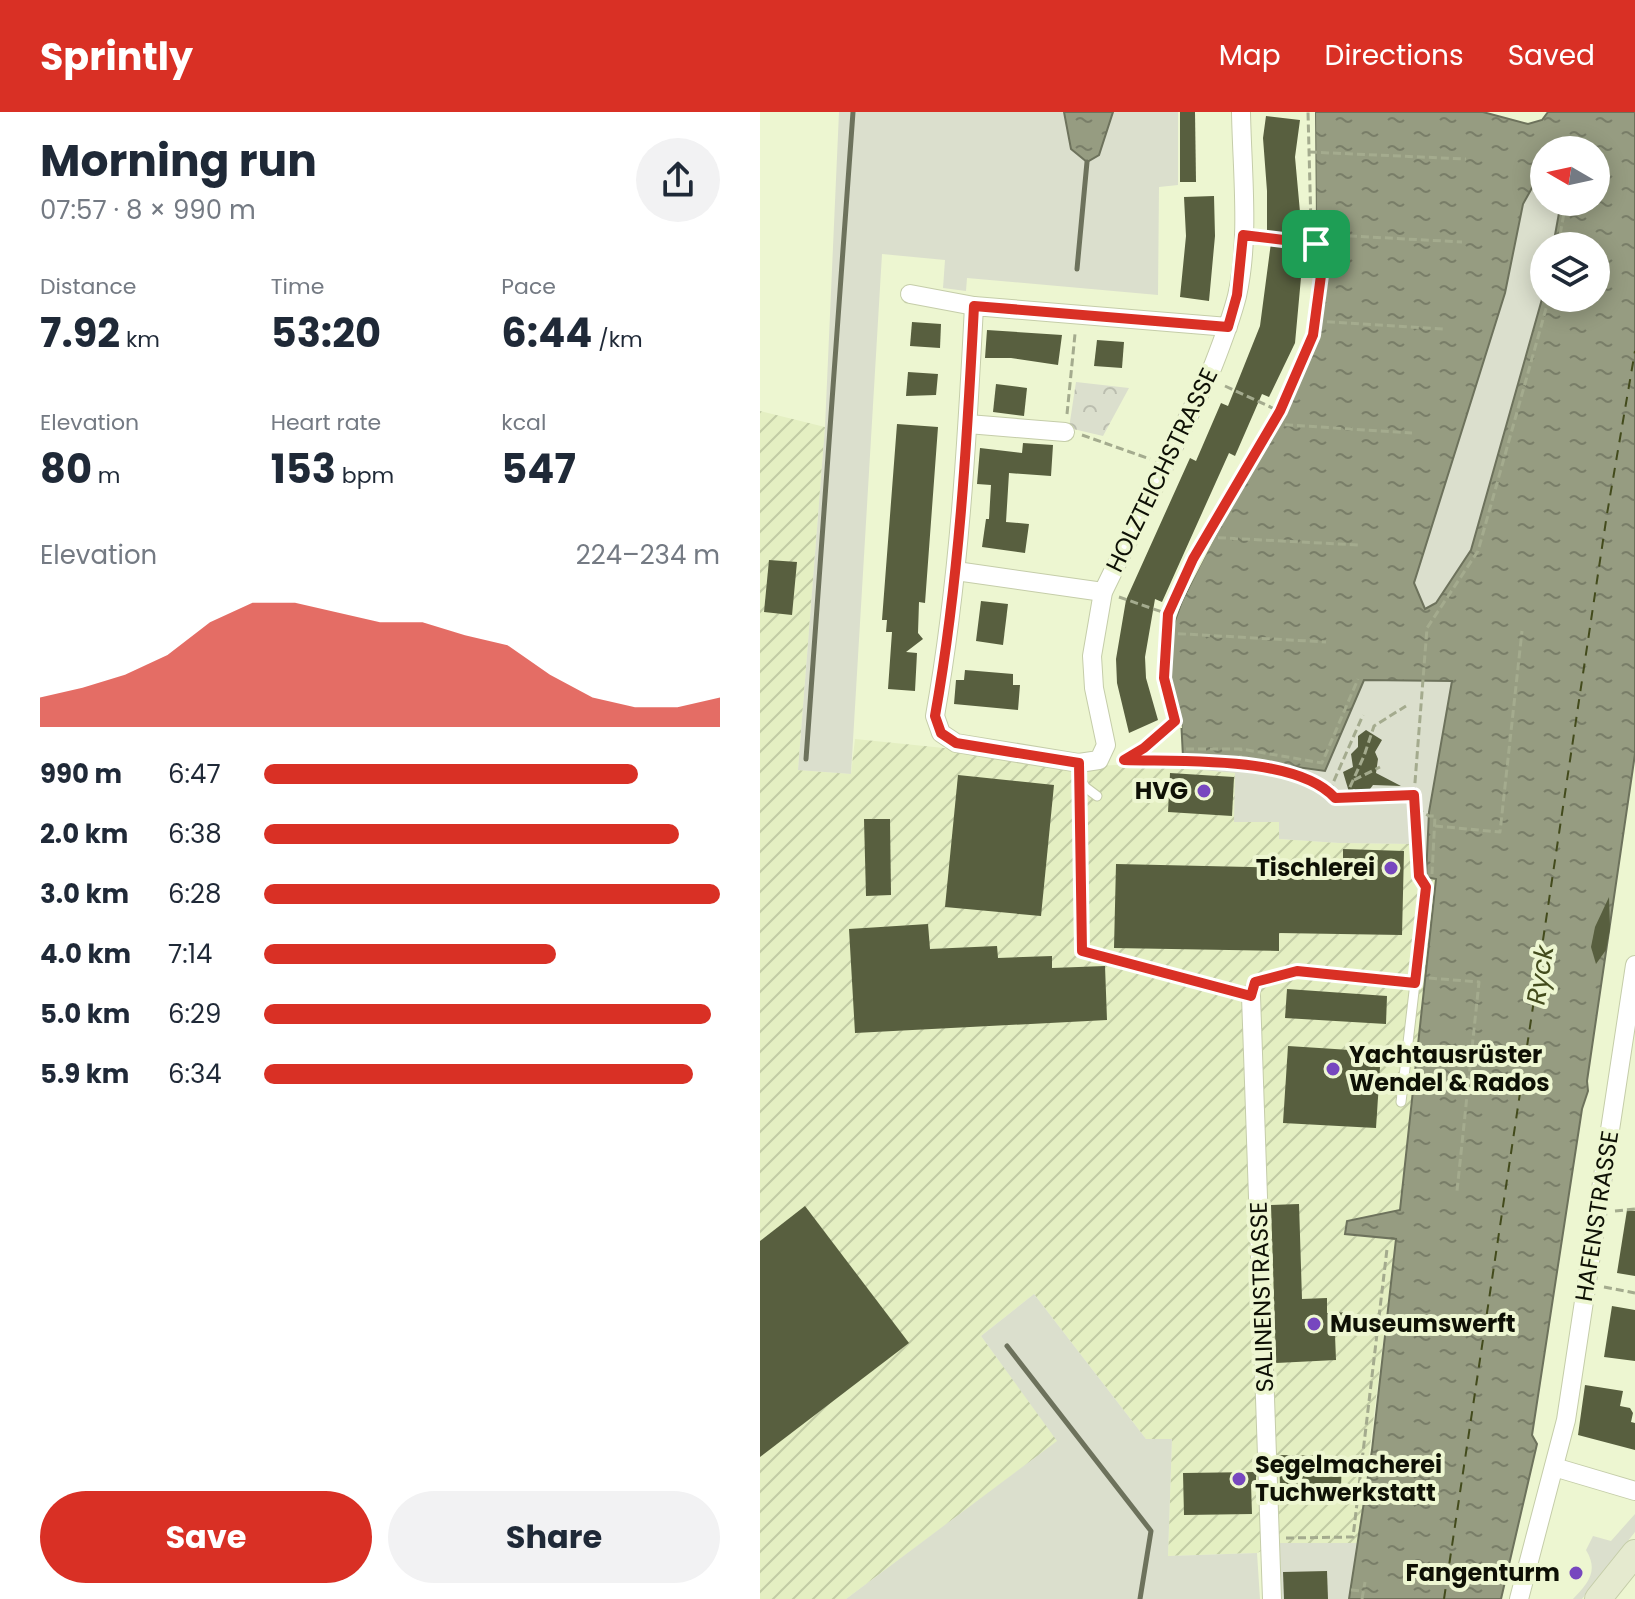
<!DOCTYPE html>
<html lang="en">
<head>
<meta charset="utf-8">
<style>
  body { margin:0; font-family:Poppins,sans-serif; background:#f2f2f3; color:#1f2937; height:100vh; display:flex; flex-direction:column; font-size:30px; white-space:nowrap }
  * { box-sizing:border-box; margin:0 }
  p { font-size:26px; color:#747a83 }
  .icon { flex:none; width:44px; height:44px; fill:none; stroke:currentColor; stroke-width:2; stroke-linecap:round; stroke-linejoin:round }
  .map { position:relative; flex:1; overflow:hidden }
  .details { display:flex; flex-direction:column; background:#fff; width:760px }
  .details>* { flex:none }
  .needle { width:52px; rotate:279deg }
  .fabs { position:absolute; left:770px; top:24px; display:grid; gap:16px }
  .fabs a { display:grid; place-items:center; width:80px; height:80px; border-radius:50%; background:#fff; box-shadow:0 4px 20px #0003; font-size:40px }
  .pin { position:absolute; display:grid; place-items:center; width:68px; height:68px; color:#fff; margin:-34px; border-radius:16px; box-shadow:0 4px 12px #0006 }
  .round { display:grid; place-items:center; flex:none; width:84px; height:84px; border-radius:42px; background:#f2f2f3 }
  .head { display:flex; align-items:center; justify-content:space-between; height:136px; padding:0 40px }
  h1 { font-size:44px; font-weight:700; line-height:60px }
  .stats { display:grid; grid-template-columns:repeat(3,1fr); gap:12px; height:136px; padding:8px 40px }
  .stats div { display:grid; align-content:center }
  .stats b { font-size:40px; font-weight:700 }
  .stats small { font-size:22px; font-weight:400 }
  .stats p { font-size:22px }
  .chart { height:224px; padding:16px 40px }
  .chart p { display:flex; justify-content:space-between }
  .chart svg { width:100%; height:144px; margin-top:8px; fill:#d93025; opacity:.7 }
  .cta { display:flex; gap:16px; margin-top:auto; padding:16px 40px }
  .cta a { flex:1; height:92px; border-radius:48px; background:#d93025; color:#fff; font-size:32px; font-weight:700; line-height:92px; text-align:center }
  .cta a+a { background:#f2f2f3; color:#1f2937 }
  ul { padding:0 40px; list-style:none; font-size:26px }
  li { display:grid; grid-template-columns:128px 96px 1fr; align-items:center; height:60px }
  li i { height:20px; border-radius:10px; background:#d93025 }
  header { display:flex; align-items:center; gap:48px; box-sizing:border-box; height:112px; padding:0 40px; background:#d93025; color:#fff }
  header strong { font-size:38px }
  nav { display:flex; gap:44px; margin-inline-start:auto; font-size:28px }
  main { display:flex; flex:1; min-height:0 }
  .map>svg:first-child { display:block }
</style>
</head>
<body>
<header>
<strong>Sprintly</strong>
<nav><a>Map</a><a>Directions</a><a>Saved</a></nav>
</header>
<main>
<section class="details">
<div class="head"><div><h1>Morning run</h1><p>07:57 · 8 × 990 m</p></div><a class="round"><svg class="icon" aria-label="share" viewBox="0 0 24 24"><path d="M12 15V3M7 8l5-5 5 5M5 13v7h14v-7"/></svg></a></div>
<div class="stats">
<div><p>Distance</p><b>7.92<small> km</small></b></div>
<div><p>Time</p><b>53:20</b></div>
<div><p>Pace</p><b>6:44<small> /km</small></b></div>
</div>
<div class="stats">
<div><p>Elevation</p><b>80<small> m</small></b></div>
<div><p>Heart rate</p><b>153<small> bpm</small></b></div>
<div><p>kcal</p><b>547</b></div>
</div>
<div class="chart"><p><span>Elevation</span>224–234 m</p>
<svg viewBox="0 0 160 44" preserveAspectRatio="none"><path d="M0 44V35L10 32L20 28L30 22L40 12L50 6L60 6L70 9L80 12L90 12L100 16L110 19L120 28L130 35L140 38L150 38L160 35V44z"/></svg>
</div>
<ul>
<li><b>990 m</b>6:47<i style="width:82%"></i></li>
<li><b>2.0 km</b>6:38<i style="width:91%"></i></li>
<li><b>3.0 km</b>6:28<i style="width:100%"></i></li>
<li><b>4.0 km</b>7:14<i style="width:64%"></i></li>
<li><b>5.0 km</b>6:29<i style="width:98%"></i></li>
<li><b>5.9 km</b>6:34<i style="width:94%"></i></li>
</ul>
<div class="cta"><a>Save</a><a>Share</a></div>
</section>
<div class="map">
<svg width="875" height="1487" viewBox="0 0 875 1487">
  <defs>
    <pattern id="industrial-furrows" width="10" height="10" patternUnits="userSpaceOnUse" patternTransform="scale(2)"><rect width="10" height="10" fill="#e4efc2"/><path d="M-1 1l2-2M0 10L10 0M9 11l2-2" fill="none" stroke="#c2cca5"/></pattern>
    <pattern id="park-crowns" width="20" height="18" patternUnits="userSpaceOnUse" patternTransform="scale(2)"><rect width="20" height="18" fill="#dbdfcd"/><path d="M2 6a3 3 0 1 1 6 0M12 15a3 3 0 1 1 6 0" fill="none" stroke="#bbbeaf"/></pattern>
    <pattern id="water-ripples" width="26" height="14" patternUnits="userSpaceOnUse" patternTransform="scale(2)"><rect width="26" height="14" fill="#969c81"/><path d="M2 4q2-2 4 0t4 0M15 11q2-2 4 0t4 0" fill="none" stroke="#797e68"/></pattern>
  </defs>
  <rect width="100%" height="100%" fill="#edf6d1"/>
  <!-- industrial -->
  <path fill="url(#industrial-furrows)" d="M0 299 65 315 38 658 91 662 95 627 184 636 314 656 368 652 476 661 519 710 520 727 579 731 653 732 654 764 676 766 640 1098 587 1109 585 1121 636 1126 598 1431H518L497 1441 408 1444 412 1327H386L274 1182 221 1224 298 1329 86 1487H0Z"/>
  <!-- grass -->
  <g fill="#dbdfcd">
    <path d="M79 0H418V73L399 75 398 183 207 166 206 179 183 176 185 148 122 142 91 662 38 658 65 315Z"/>
    <path d="M777 66 784 67V90H801L793 134H784V180L780 202 711 438 676 491 665 497 654 471 745 181 763 92Z"/>
    <path d="M604 568 692 569 669 700 666 765H654L653 732 579 731 519 727V710H474L475 661 420 656 423 645 481 647Z"/>
    <path d="M274 1182 386 1327H412L408 1444 497 1441 500 1487H86L297 1329 221 1224Z"/>
    <path d="M875 1402V1420L822 1487H813C828 1471 839 1459 826 1438L833 1424 851 1429Z"/>
    <path d="M518 1431H598L589 1487H519Z"/>
  </g>
  <!-- park -->
  <path fill="url(#park-crowns)" d="M316 270 369 276 343 324 309 316Z"/>
  <!-- water -->
  <g fill="url(#water-ripples)" stroke="#6d725c" stroke-width="2" fill-rule="evenodd">
    <path d="M304 0H353L339 43 327 50 311 37Z"/>
    <path d="M555 0H723L768 12 782 8 788 0H875V642L827 969 828 979 822 997 772 1323 777 1332 741 1487H589L612 1338 636 1127 585 1122 587 1109 640 1098 676 767 666 765 669 700 692 569 604 568 565 659 481 647 423 645 421 606 408 565 410 523 422 489 453 427 516 315 559 225 569 154 556 111ZM784 38H836V90H801L793 134H836V186H784V180L711 438 676 491 665 497 654 471 745 181 763 92 777 67H784Z"/>
  </g>
  <!-- pier -->
  <path fill="#edf6d1" d="M551 0H555L556 111 569 154 559 225 422 489 410 523 408 565 421 606 422 616H418L404 565 407 523 418 488 449 425 512 313 555 224 565 154 552 111Z"/>
  <g fill="none" stroke-linecap="round" stroke-linejoin="round">
    <!-- stream -->
    <g stroke="#6d725c" stroke-width="5">
      <path d="M317 157 327 50"/>
      <path d="M46 647 93 0"/>
      <path d="M247 1234 391 1419 380 1487"/>
    </g>
    <!-- ferry -->
    <path stroke="#434b1c" stroke-width="2" stroke-dasharray="10 8" stroke-linecap="butt" d="M684 1487 847 402 875 239"/>
  </g>
  <!-- building -->
  <g fill="#585f3f">
    <path d="M420 0H435L436 70H420Z"/>
    <path d="M506 4 540 8 535 45 540 100 538 133H544L535 231 509 285 502 282 475 344 469 341 402 490 395 487 385 545 386 566 398 608 369 621 357 571 356 547 366 488 430 346 436 349 461 291 468 294 500 214 512 123 507 122V79L503 26Z"/>
    <path d="M454 84 455 124 449 189 420 185 426 124 424 85Z"/>
    <path d="M152 210 181 212 180 236 150 234Z"/>
    <path d="M227 218 302 223 298 253 251 246H225Z"/>
    <path d="M337 228 364 230 362 256 334 254Z"/>
    <path d="M148 260 178 262 176 283 146 284Z"/>
    <path d="M236 272 267 276 264 304 233 300Z"/>
    <path d="M137 312 178 315 165 491 159 490 158 521 163 527 146 540 157 541 155 579 128 577 132 520H126L127 508H122Z"/>
    <path d="M263 331 293 333 291 364 249 361 246 410 269 412 265 441 222 435 226 407H229L231 373 217 372 220 336 262 341Z"/>
    <path d="M9 448 37 450 32 503 4 500Z"/>
    <path d="M221 489 248 492 243 533 216 529Z"/>
    <path d="M205 558 253 562V573H260L258 598 194 592 196 568H204Z"/>
    <path d="M606 618 622 628 615 640 618 647 616 661 641 674 613 673 604 685 594 677 589 680 583 660 593 655 591 642 598 635V624Z"/>
    <path d="M410 661 474 665 472 704 408 700Z"/>
    <path d="M198 663 294 673 281 804 185 795Z"/>
    <path d="M104 707H130L131 783 106 784Z"/>
    <path d="M583 737 644 739 642 823 519 821V839L354 836 356 752 583 757Z"/>
    <path d="M849 785 850 817 846 838 836 852 831 835 835 815Z"/>
    <path d="M168 812 170 837 237 834 238 846 292 844V856L345 854 347 908 95 921 89 817Z"/>
    <path d="M527 877 627 884 626 912 525 906Z"/>
    <path d="M528 934 621 940 616 1016 523 1011Z"/>
    <path d="M539 1092 542 1187 567 1186V1201L593 1200 594 1222 575 1223 576 1248 516 1251 511 1093Z"/>
    <path d="M45 1094 149 1231 0 1345V1129Z"/>
    <path d="M867 1098 875 1099V1164L857 1161Z"/>
    <path d="M852 1194 875 1198V1249L844 1245Z"/>
    <path d="M825 1273 863 1279 860 1294 870 1296 873 1301 871 1310 875 1311V1338L818 1323Z"/>
    <path d="M519 1343 582 1344 581 1375 520 1373Z"/>
    <path d="M496 1360V1372H491L492 1402 424 1403 423 1361Z"/>
    <path d="M567 1459 568 1487H524L523 1460Z"/>
  </g>
  <g fill="none" stroke-linecap="round" stroke-linejoin="round">
    <!-- lane casing -->
    <g stroke="#c5cda9" stroke-width="11">
      <g id="lane">
        <path d="M319 651 322 839 491 884 495 870 537 859 655 871 666 775"/>
        <path d="M320 667 325 675 337 684"/>
        <path d="M641 990 655 871"/>
      </g>
    </g>
    <!-- street casing -->
    <g stroke="#c5cda9" stroke-width="20">
      <g id="street">
        <path d="M150 182 214 194"/>
        <path d="M468 215 214 194C207 331 199 469 175 604L181 621 196 631 319 651 339 648 346 633 334 576 332 544 343 480 453 254C462 231 471 208 477 184 490 127 482 58 481 0"/>
        <path d="M208 312 305 320"/>
        <path d="M196 459 343 480"/>
        <path d="M491 884 512 1487"/>
        <path d="M794 1355 875 1379"/>
        <path d="M759 1487 806 1308 875 853"/>
      </g>
    </g>
    <!-- secondary casing -->
    <g stroke="#c5cda9" stroke-width="28">
      <path id="secondary" d="M838 1487 875 1441"/>
    </g>
    <!-- path -->
    <g stroke="#a4ab8e" stroke-width="3" stroke-dasharray="8 4" stroke-linecap="butt">
      <path d="M549 40 706 47"/>
      <path d="M553 122 702 130"/>
      <path d="M502 125 554 132"/>
      <path d="M798 134 806 90"/>
      <path d="M555 209 684 217"/>
      <path d="M465 274 519 299"/>
      <path d="M307 302 315 222"/>
      <path d="M513 312 652 321"/>
      <path d="M322 323 390 347"/>
      <path d="M446 425 598 433"/>
      <path d="M359 485 408 502"/>
      <path d="M406 521 566 530"/>
      <path d="M426 637H481L562 651 598 567"/>
      <path d="M360 648 384 636 415 609 404 566 408 502 433 447 520 299 553 223 562 156 551 113 548 0"/>
      <path d="M368 648C423 650 535 643 575 686L654 683 659 764"/>
      <path d="M480 651 481 637"/>
      <path d="M594 668 620 655"/>
      <path d="M569 680 603 603"/>
      <path d="M654 683 667 516 718 439 789 186"/>
      <path d="M585 686 604 644 614 614 646 594"/>
      <path d="M656 696 669 704H675L672 762"/>
      <path d="M675 714 740 720 762 519"/>
      <path d="M669 866 719 870 697 1079"/>
      <path d="M855 1099 875 1097"/>
      <path d="M844 1175 875 1181"/>
      <path d="M526 1426 593 1425 627 1137"/>
      <path d="M591 1478 603 1479"/>
      <path d="M602 1487 605 1470"/>
    </g>
    <!-- lane -->
    <use href="#lane" stroke="#fff" stroke-width="9"/>
    <!-- street -->
    <use href="#street" stroke="#fff" stroke-width="18"/>
    <!-- secondary -->
    <use href="#secondary" stroke="#e5eacf" stroke-width="26"/>
  </g>
  <g fill="none" stroke-linecap="round" stroke-linejoin="round">
    <!-- route casing -->
    <g stroke="#fff" stroke-width="16">
      <path id="route" d="M483 123 556 132 562 156 553 223 520 299 433 447 408 502 404 566 415 609 384 636 364 648C419 650 536 643 575 686L654 683 659 764 666 775 655 871 537 859 495 870 491 884 322 839 319 651 196 631 181 621 175 604C199 469 207 331 214 194L468 215 477 183Z"/>
    </g>
    <!-- route -->
    <use href="#route" stroke="#d93025" stroke-width="10"/>
  </g>
  <!-- markers -->
  <g fill="#7747bf" stroke="#edf6d1" stroke-width="3">
    <circle cx="444" cy="679" r="8"/>
    <circle cx="631" cy="756" r="8"/>
    <circle cx="573" cy="957" r="8"/>
    <circle cx="554" cy="1212" r="8"/>
    <circle cx="479" cy="1367" r="8"/>
    <circle cx="816" cy="1461" r="8"/>
  </g>
  <g text-anchor="middle" stroke-width="8" stroke-linejoin="round" paint-order="stroke">
    <!-- street labels -->
    <g font-size="24" fill="#0e1005" stroke="#edf6d1">
      <text transform="translate(402 358) rotate(-64)" y="8">HOLZTEICHSTRASSE</text>
      <text transform="translate(837 1104) rotate(-81)" y="8">HAFENSTRASSE</text>
      <text transform="translate(502 1185) rotate(-92)" y="8">SALINENSTRASSE</text>
    </g>
    <!-- poi labels -->
    <g font-size="24" font-weight="bold" fill="#0e1005" stroke="#edf6d1" text-anchor="end">
      <text x="428" y="687">HVG</text>
      <text x="615" y="764">Tischlerei</text>
      <text x="589" y="951" text-anchor="start">Yachtausrüster<tspan x="589" dy="28">Wendel &amp; Rados</tspan></text>
      <text x="570" y="1220" text-anchor="start">Museumswerft</text>
      <text x="495" y="1361" text-anchor="start">Segelmacherei<tspan x="495" dy="28">Tuchwerkstatt</tspan></text>
      <text x="800" y="1469">Fangenturm</text>
    </g>
    <!-- water labels -->
    <g font-size="26" font-style="italic" fill="#434b1c" stroke="#edf6d1">
      <text transform="translate(780 863) rotate(-81)" y="9">Ryck</text>
    </g>
  </g>
</svg>
<div class="fabs">
<a><svg class="needle" viewBox="-14 -14 28 28"><path d="M0-13l5 13h-10z" fill="#e53935"/><path d="M0 13l5-13h-10z" fill="#747a83"/></svg></a>
<a><svg class="icon" aria-label="layers" viewBox="0 0 24 24"><path d="M12 4l9 5-9 5-9-5zM3 14l9 5 9-5"/></svg></a>
</div>
<div class="pin" style="left:556px;top:132px;background:#1e9e55"><svg class="icon" aria-label="arrive" viewBox="0 0 24 24"><path d="M6 21V4h12l-3 4 3 4H6"/></svg></div>
</div>
</main>
</body>
</html>
